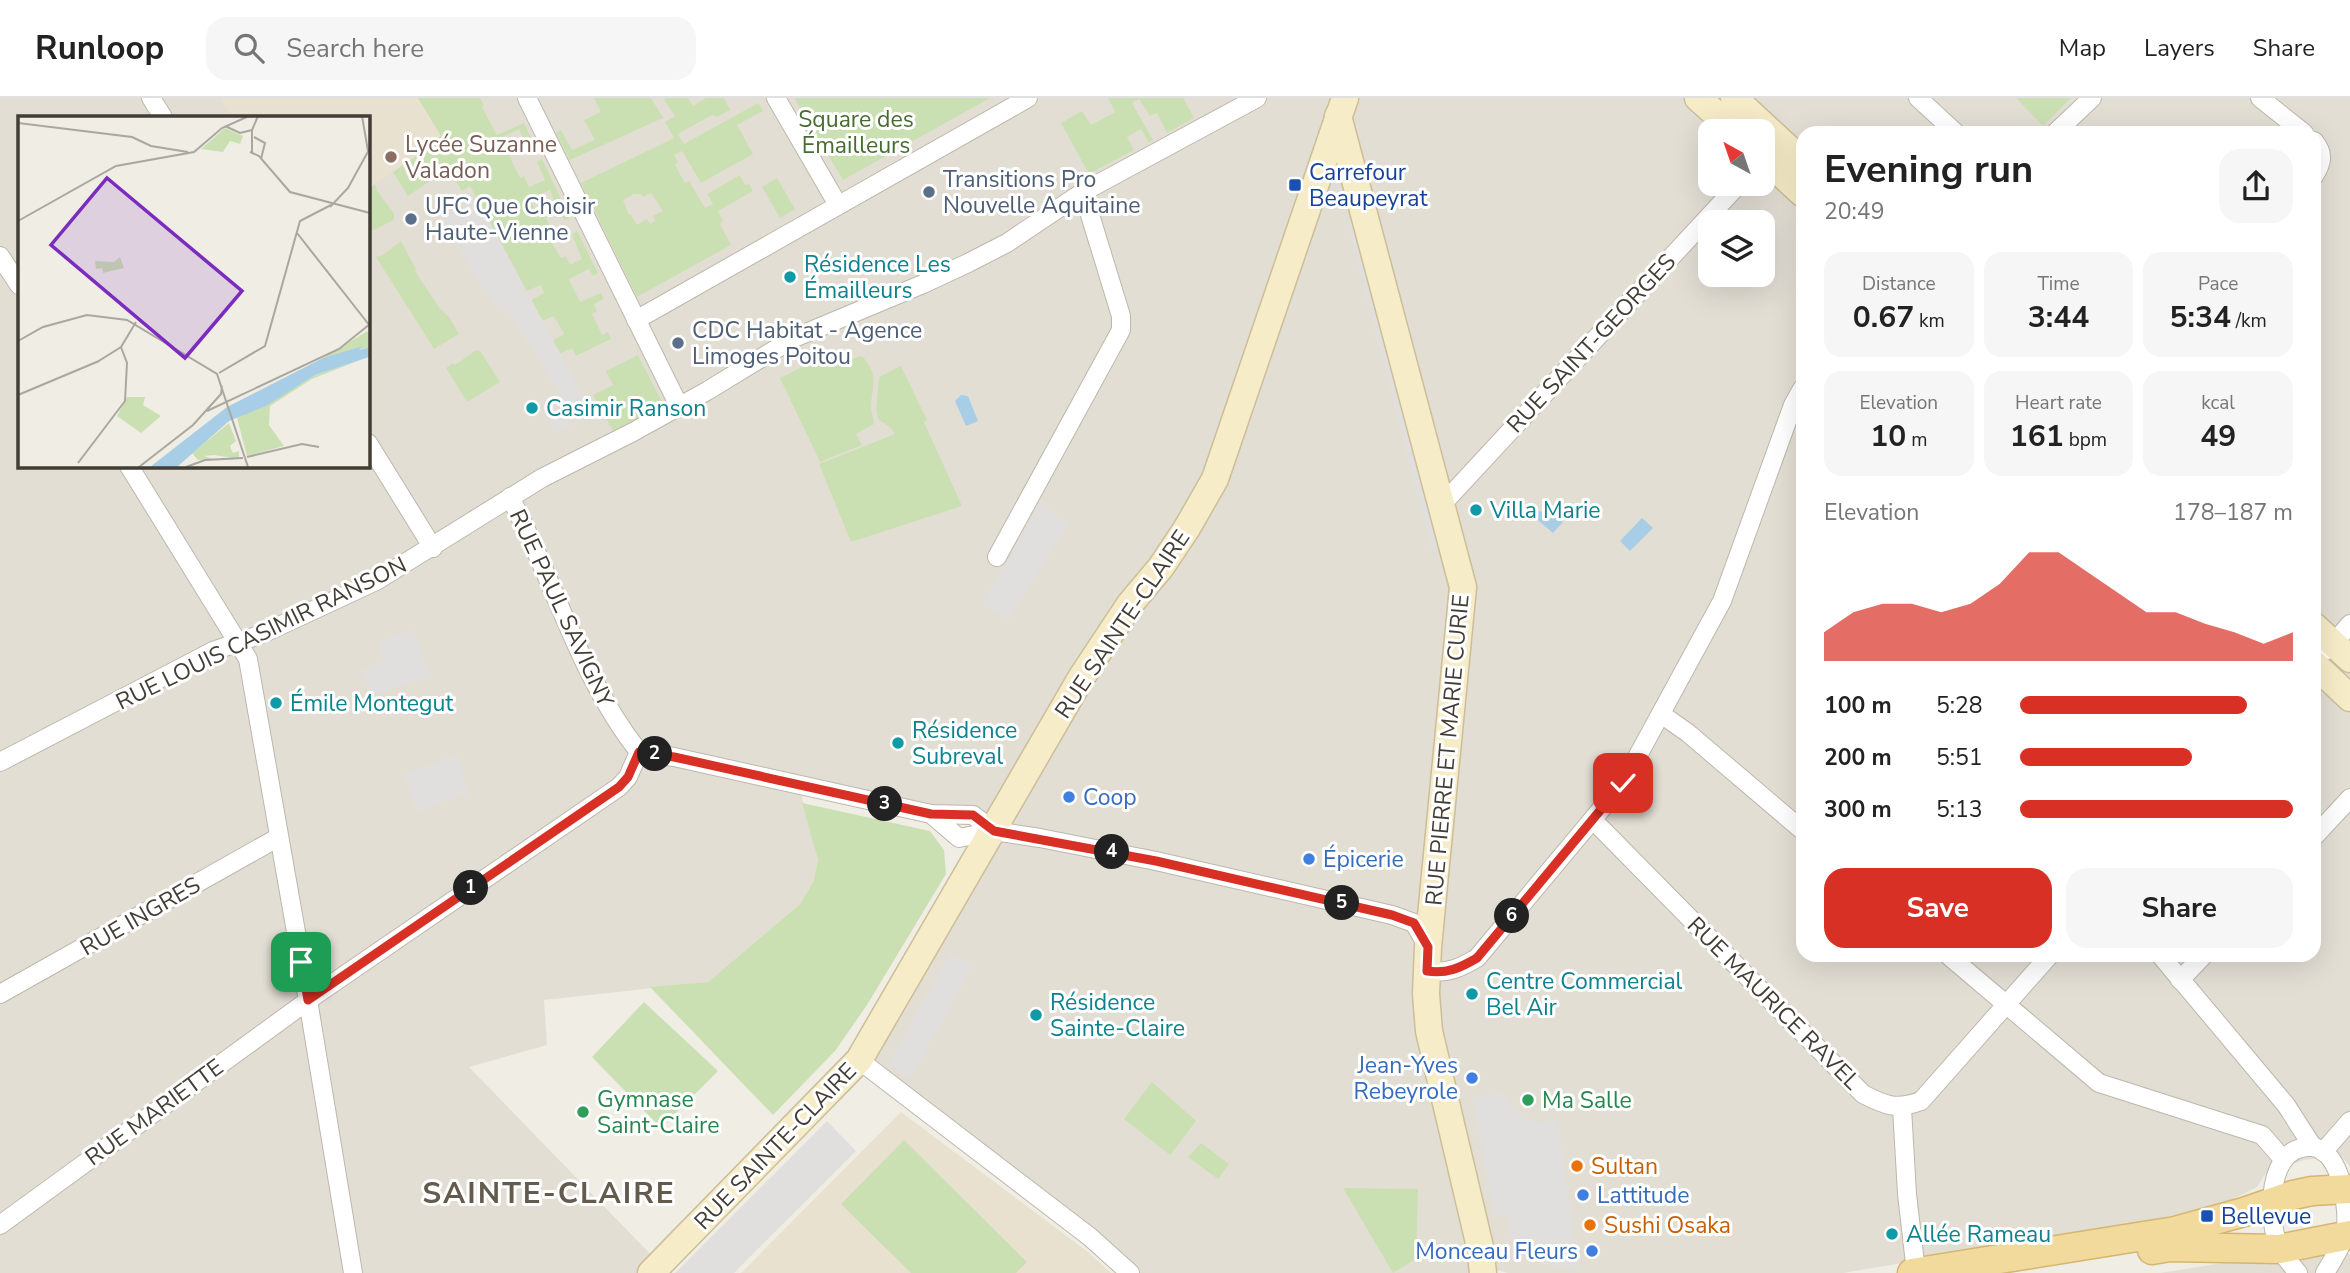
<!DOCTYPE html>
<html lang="en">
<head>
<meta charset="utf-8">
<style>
  body { margin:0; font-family:"Nunito Sans",sans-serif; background:#f6f6f6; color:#222; height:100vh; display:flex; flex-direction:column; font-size:26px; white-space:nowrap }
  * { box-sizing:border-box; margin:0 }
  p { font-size:23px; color:#767676 }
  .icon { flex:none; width:38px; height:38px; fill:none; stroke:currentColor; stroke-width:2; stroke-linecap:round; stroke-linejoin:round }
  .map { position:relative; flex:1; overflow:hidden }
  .sheet { position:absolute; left:1796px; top:28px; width:525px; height:836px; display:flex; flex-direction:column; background:#fff; border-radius:21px; box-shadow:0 7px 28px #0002 }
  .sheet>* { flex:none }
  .needle { width:46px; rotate:320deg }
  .buttons { position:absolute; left:1698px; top:21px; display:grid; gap:14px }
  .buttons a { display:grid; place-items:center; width:77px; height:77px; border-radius:14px; background:#fff; box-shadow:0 7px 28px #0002; font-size:35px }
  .pin { position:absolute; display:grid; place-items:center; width:60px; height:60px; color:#fff; margin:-30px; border-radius:14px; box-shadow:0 4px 10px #0006 }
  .km { position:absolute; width:35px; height:35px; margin:-18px; border-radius:50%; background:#222; color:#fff; font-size:19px; line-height:35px; text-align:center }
  .round { display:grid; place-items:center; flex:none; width:74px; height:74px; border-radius:21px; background:#f6f6f6 }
  .overview { display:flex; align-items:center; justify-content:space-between; height:119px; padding:0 28px }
  h1 { font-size:38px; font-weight:700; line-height:52px }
  .stats { display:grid; grid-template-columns:repeat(3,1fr); gap:10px; height:119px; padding:7px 28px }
  .stats div { display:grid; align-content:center; border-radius:18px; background:#f6f6f6; text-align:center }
  .stats b { font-size:30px; font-weight:700 }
  .stats small { font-size:19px; font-weight:400 }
  .stats p { font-size:19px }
  .chart { height:196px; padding:14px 28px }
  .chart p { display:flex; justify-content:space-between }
  .chart svg { width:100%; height:126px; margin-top:7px; fill:#d93025; opacity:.7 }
  .action { display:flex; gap:14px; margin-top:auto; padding:14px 28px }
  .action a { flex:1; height:80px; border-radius:21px; background:#d93025; color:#fff; font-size:28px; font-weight:700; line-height:80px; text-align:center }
  .action a+a { background:#f6f6f6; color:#222 }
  ul { padding:0 28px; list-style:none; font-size:23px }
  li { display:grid; grid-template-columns:112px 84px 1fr; align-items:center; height:52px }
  li i { height:18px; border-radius:9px; background:#d93025 }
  header { display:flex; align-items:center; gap:42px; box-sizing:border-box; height:98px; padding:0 35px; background:#fff; border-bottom:2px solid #e0e0e0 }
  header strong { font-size:33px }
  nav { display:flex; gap:38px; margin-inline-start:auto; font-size:24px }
  .search { width:490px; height:63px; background:#f6f6f6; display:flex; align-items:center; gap:18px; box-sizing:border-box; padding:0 24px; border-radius:21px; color:#767676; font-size:26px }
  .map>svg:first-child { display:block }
</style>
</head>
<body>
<header>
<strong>Runloop</strong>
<div class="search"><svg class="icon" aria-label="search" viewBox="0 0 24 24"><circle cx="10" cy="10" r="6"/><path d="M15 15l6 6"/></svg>Search here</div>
<nav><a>Map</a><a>Layers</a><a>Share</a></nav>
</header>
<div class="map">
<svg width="2350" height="1175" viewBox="0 0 2350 1175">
  <rect width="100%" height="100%" fill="#f0ede5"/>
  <!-- residential -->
  <g fill="#e3ded4" fill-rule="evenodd">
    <path d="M0 0H2350V1068L2341 1058 2304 1062 2266 1075 2257 1089 2225 1105 2135 1126 1843 1175H1508L1484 1169 1480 1175H1130L859 962 994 733 931 716 799 688 818 762 813 784 800 806 708 884 544 902 547 947 469 969 660 1166 651 1175H0ZM19 19H368V368H19ZM1710 33H1762V86H1710ZM1802 35H2314V858H1802ZM1710 124H1762V177H1710Z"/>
    <path d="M2350 1156V1175H2160L2260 1159Z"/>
  </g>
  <!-- education -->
  <g fill="#e8e1d0">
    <path d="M225 0H418L441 38 438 44 368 91V19H233L221 2Z"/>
    <path d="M901 1014 1088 1154 1111 1175H741Z"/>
  </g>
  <!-- green -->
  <g fill="#cbe0b2" fill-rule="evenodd">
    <path d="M418 0H480L484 7 482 9 497 37 524 25 533 44 527 47 519 31 501 40 520 80 524 78 529 89 545 82 537 64 542 61 570 120 564 122 559 113 546 120 550 129 544 132 561 160 566 159 570 167 582 161 572 136 577 133 598 175 593 178 589 171 569 181 580 204 601 195 604 201 594 206 597 213 592 216 602 237 608 234 611 241 576 258 572 250 559 256 552 243 564 236 554 218 542 223 531 202 544 195 541 187 526 193 470 88 462 93 448 71 408 98 393 74 437 44 436 41 441 38ZM550 92 557 111 539 120 530 101Z"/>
    <path d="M594 0H651L663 20 570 62 556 35 561 32 572 52 595 42 584 22 601 14Z"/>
    <path d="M666 0H688L693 8 706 0H724L730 12 717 19 712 17 678 36 684 46 758 5 763 13 737 27 753 56 701 85 682 53 674 57 678 64 675 67 685 85 689 83 705 110 713 106 707 96 740 77 745 87 749 86 753 93 718 113 723 123 720 126 731 147 637 199 581 85 674 40 665 24 675 18 664 2ZM651 95 663 113 653 118 655 123 650 126 647 121 637 127 631 117H629L623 102 634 96H641L643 99Z"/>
    <path d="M794 0H990L843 82Z"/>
    <path d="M1108 0H1183L1194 20 1167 35 1157 15 1150 18 1139 1 1132 5 1153 42 1149 45 1141 31 1127 39 1134 52 1089 76 1061 25 1082 13 1091 27 1115 14Z"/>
    <path d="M2016 0H2071L2043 28Z"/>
    <path d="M777 80 795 111 780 120 762 89Z"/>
    <path d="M375 86 377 93 394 115V122L370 134 368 138V91Z"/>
    <path d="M401 143 416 171 415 173 440 211 449 219 459 236 434 251 376 159 383 157Z"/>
    <path d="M476 252 481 254 500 284 467 304 446 270 453 265 455 267Z"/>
    <path d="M638 257 664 308 613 333 593 297 613 287 606 273Z"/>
    <path d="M862 258C880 278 872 286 871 309 871 315 874 320 874 326L856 336 862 347 820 364 780 280 820 260 825 268Z"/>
    <path d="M901 268 927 322 924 324 962 408 851 444 819 366 895 336 891 330 878 321 876 311 879 279Z"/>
    <path d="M802 705 930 733 944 752 946 776 867 907 835 953 773 1017 650 889 708 884 800 806 813 784 818 762Z"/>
    <path d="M644 904 718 973 661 1030 592 959Z"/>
    <path d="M1152 984 1196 1023 1170 1057 1124 1021Z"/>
    <path d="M904 1042 1027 1164 1016 1175H911L841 1106Z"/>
    <path d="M1201 1045 1229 1066 1218 1081 1188 1059Z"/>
    <path d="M1343 1090 1418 1091 1416 1161 1393 1175Z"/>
  </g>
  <!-- parking -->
  <g fill="#e1dfdd">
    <path d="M477 100 592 315 578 324 508 213 492 203 440 120Z"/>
    <path d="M1359 122 1442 451 1431 450 1348 126Z"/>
    <path d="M554 303 571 328 557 335 541 311Z"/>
    <path d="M1040 405 1068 426 1008 522 983 505Z"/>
    <path d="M413 531 430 577 371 598 362 571 384 563 378 544Z"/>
    <path d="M456 657 469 695 417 713 403 676Z"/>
    <path d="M950 854 972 869 910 981 889 966Z"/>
    <path d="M1502 994 1512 1011 1525 1021 1538 1025 1557 1023 1579 1172 1540 1165 1512 1145 1507 1118H1494L1473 1001Z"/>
    <path d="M827 1023 856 1053 734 1175H675Z"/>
  </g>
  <!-- water -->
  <g fill="#a8cde6">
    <path d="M961 297 968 298 978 323 966 328 955 303Z"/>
    <path d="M1537 413 1552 415 1563 424 1553 435 1533 418Z"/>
    <path d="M1642 420 1653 430 1630 453 1620 443Z"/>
  </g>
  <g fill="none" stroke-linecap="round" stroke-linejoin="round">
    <!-- street casing -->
    <g stroke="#bdb7ac" stroke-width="20">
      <g id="street">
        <path d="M151 0 163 19"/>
        <path d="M527 0 679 308"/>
        <path d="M776 0 838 107"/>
        <path d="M1918 0 1956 35"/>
        <path d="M2260 0 2304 35"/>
        <path d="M2055 35 2092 0"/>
        <path d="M2314 43C2324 55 2323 64 2314 78"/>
        <path d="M0 158 19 187"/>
        <path d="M636 222 1028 0"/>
        <path d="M368 345 433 450"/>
        <path d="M129 368 248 561 308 902 353 1175"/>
        <path d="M510 399C555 484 579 578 639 654"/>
        <path d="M1440 400 1449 399 1739 86"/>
        <path d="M997 459 1121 232V218L1083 94"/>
        <path d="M2328 552 2350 526"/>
        <path d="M1661 616 1688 635 1802 732"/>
        <path d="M639 654 674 659 931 716 973 717 994 733"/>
        <path d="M0 664 213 553 262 536 376 483 542 380 633 334 707 293 794 240 923 186 968 165 1007 145 1083 94 1257 0"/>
        <path d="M931 716 959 740 994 733 1040 740 1156 763 1392 817 1414 825 1428 849"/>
        <path d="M1593 722 1863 996C1886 1008 1896 1012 1921 1003L2049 858"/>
        <path d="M2314 739 2350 700"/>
        <path d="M1949 858 2099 985 2262 1037 2283 1061"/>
        <path d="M2161 858 2286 1007 2313 1049"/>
        <path d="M1427 873C1447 876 1460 870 1477 860L1623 685 1722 503 1793 307 1802 291"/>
        <path d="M2180 882 2203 858"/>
        <path d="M0 896 279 739"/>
        <path d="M859 962 1090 1139 1130 1175"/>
        <path d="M1902 1010 1907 1096 1916 1174"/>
        <path d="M2323 1054 2350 1023"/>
        <path d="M0 1127 317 896 619 689 628 679 639 654"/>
        <path d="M2298 1175C2292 1167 2283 1158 2279 1149 2267 1121 2266 1046 2312 1049 2342 1051 2350 1115 2345 1137 2341 1150 2332 1163 2325 1175"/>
      </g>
    </g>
    <!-- secondary casing -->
    <g stroke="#cbbe99" stroke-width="29">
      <g id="secondary">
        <path d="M1698 0 1735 33"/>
        <path d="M1734 0 1802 63"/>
        <path d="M1338 18 1463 489 1428 849 1426 896 1429 933 1480 1149 1483 1175"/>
        <path d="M1762 58 1802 95"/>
        <path d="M2314 528 2350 561"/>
        <path d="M2314 566 2350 600"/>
        <path d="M651 1175 859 962 1081 580 1130 506 1161 469 1187 430 1215 381 1345 0"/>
      </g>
    </g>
    <!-- primary casing -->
    <g stroke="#d4b66f" stroke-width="31">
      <g id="primary">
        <path d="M2152 1152 2170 1149 2279 1151 2350 1137"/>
        <path d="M1912 1175 2175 1133 2244 1114 2293 1097 2312 1093 2350 1091"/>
      </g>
    </g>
    <!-- street -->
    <use href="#street" stroke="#fff" stroke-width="18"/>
    <!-- secondary -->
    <use href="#secondary" stroke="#f7ecc8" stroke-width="26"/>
    <!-- primary -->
    <use href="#primary" stroke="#f2d99c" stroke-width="28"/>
  </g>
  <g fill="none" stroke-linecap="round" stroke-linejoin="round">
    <!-- route casing -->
    <g stroke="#fff" stroke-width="14">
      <path id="route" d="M301 864 308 902 619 689 628 679 639 654 674 659 931 716 973 717 994 733 1156 763 1392 817 1414 825 1428 849 1427 873C1447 876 1460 870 1477 860L1623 685"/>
    </g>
    <!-- route -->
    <use href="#route" stroke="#d93025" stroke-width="9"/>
  </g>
  <!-- markers -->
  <circle fill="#8d6e63" stroke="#fff" stroke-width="2.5" cx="391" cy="59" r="7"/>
  <g fill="#1a4fb4" stroke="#fff" stroke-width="2.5">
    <rect x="1288" y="80" width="14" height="14" rx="3.5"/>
    <rect x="2200" y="1111" width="14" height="14" rx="3.5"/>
  </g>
  <g fill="#5c6f8a" stroke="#fff" stroke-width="2.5">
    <circle cx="929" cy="94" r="7"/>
    <circle cx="411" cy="121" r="7"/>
    <circle cx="678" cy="245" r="7"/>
  </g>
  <g fill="#0f9aa8" stroke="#fff" stroke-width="2.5">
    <circle cx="790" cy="179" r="7"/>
    <circle cx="532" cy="310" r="7"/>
    <circle cx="1476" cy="412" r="7"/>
    <circle cx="276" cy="605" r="7"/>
    <circle cx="898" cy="645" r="7"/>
    <circle cx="1472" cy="896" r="7"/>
    <circle cx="1036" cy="917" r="7"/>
    <circle cx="1892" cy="1136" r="7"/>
  </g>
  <g fill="#3f7fe0" stroke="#fff" stroke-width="2.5">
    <circle cx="1069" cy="699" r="7"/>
    <circle cx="1309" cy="761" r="7"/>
    <circle cx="1472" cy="980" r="7"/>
    <circle cx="1583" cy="1097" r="7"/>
    <circle cx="1592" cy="1153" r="7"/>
  </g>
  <g fill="#2e9e5b" stroke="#fff" stroke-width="2.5">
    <circle cx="1528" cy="1002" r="7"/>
    <circle cx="583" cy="1014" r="7"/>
  </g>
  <g fill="#e8710a" stroke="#fff" stroke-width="2.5">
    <circle cx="1577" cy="1068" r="7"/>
    <circle cx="1590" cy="1127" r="7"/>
  </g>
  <g text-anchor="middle" stroke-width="6" stroke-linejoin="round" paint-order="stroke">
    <!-- park labels -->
    <g font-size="23" fill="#476c30" stroke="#fff">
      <text x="856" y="29">Square des<tspan x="856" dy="26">Émailleurs</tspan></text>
    </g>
    <!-- education labels -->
    <g font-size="23" fill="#785e54" stroke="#fff" text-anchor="start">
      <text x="405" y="54">Lycée Suzanne<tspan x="405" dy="26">Valadon</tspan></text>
    </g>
    <!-- transit labels -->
    <g font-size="23" fill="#164399" stroke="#fff" text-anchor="start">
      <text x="1309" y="82">Carrefour<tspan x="1309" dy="26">Beaupeyrat</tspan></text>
      <text x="2221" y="1126">Bellevue</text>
    </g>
    <!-- service labels -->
    <g font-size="23" fill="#4e5e75" stroke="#fff" text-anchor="start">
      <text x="943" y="89">Transitions Pro<tspan x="943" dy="26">Nouvelle Aquitaine</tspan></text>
      <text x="425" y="116">UFC Que Choisir<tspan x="425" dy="26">Haute-Vienne</tspan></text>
      <text x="692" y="240">CDC Habitat - Agence<tspan x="692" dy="26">Limoges Poitou</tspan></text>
    </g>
    <!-- culture labels -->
    <g font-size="23" fill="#0d838f" stroke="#fff" text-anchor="start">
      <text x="804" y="174">Résidence Les<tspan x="804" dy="26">Émailleurs</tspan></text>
      <text x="546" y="318">Casimir Ranson</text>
      <text x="1490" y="420">Villa Marie</text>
      <text x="290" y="613">Émile Montegut</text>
      <text x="912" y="640">Résidence<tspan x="912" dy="26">Subreval</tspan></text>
      <text x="1486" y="891">Centre Commercial<tspan x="1486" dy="26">Bel Air</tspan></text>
      <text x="1050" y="912">Résidence<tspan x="1050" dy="26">Sainte-Claire</tspan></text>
      <text x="1906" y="1144">Allée Rameau</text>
    </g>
    <!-- street labels -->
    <g font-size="23" fill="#423d35" stroke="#fff">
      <text transform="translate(1591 245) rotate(-47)" y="8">RUE SAINT-GEORGES</text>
      <text transform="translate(562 510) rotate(65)" y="8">RUE PAUL SAVIGNY</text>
      <text transform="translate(1122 526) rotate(-56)" y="8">RUE SAINTE-CLAIRE</text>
      <text transform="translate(261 535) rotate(-26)" y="8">RUE LOUIS CASIMIR RANSON</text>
      <text transform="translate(1447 652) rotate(-85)" y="8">RUE PIERRE ET MARIE CURIE</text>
      <text transform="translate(140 818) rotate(-30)" y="8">RUE INGRES</text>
      <text transform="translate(1774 905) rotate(45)" y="8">RUE MAURICE RAVEL</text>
      <text transform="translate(154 1014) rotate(-36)" y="8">RUE MARIETTE</text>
      <text transform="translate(775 1048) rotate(-46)" y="8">RUE SAINTE-CLAIRE</text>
    </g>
    <!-- shop labels -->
    <g font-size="23" fill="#366cbe" stroke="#fff" text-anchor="start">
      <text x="1083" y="707">Coop</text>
      <text x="1323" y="769">Épicerie</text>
      <text x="1458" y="975" text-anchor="end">Jean-Yves<tspan x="1458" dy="26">Rebeyrole</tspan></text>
      <text x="1597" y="1105">Lattitude</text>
      <text x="1578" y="1161" text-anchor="end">Monceau Fleurs</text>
    </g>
    <!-- leisure labels -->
    <g font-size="23" fill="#27864d" stroke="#fff" text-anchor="start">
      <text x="597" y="1009">Gymnase<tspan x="597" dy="26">Saint-Claire</tspan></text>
      <text x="1542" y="1010">Ma Salle</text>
    </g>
    <!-- food labels -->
    <g font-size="23" fill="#c56008" stroke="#fff" text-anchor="start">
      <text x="1591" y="1076">Sultan</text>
      <text x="1604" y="1135">Sushi Osaka</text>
    </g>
    <!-- district labels -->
    <g font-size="30" font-weight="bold" letter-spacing="2" fill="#635b4e" stroke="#fff">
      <text x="549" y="1105">SAINTE-CLAIRE</text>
    </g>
  </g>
  <!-- overview -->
  <g transform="translate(18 18)">
    <rect width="352" height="352" fill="#f0ede5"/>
    <path d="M207 12 225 20 222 28 212 25 205 36 183 33ZM102 141 106 152 85 157 84 152 78 153 77 145 96 146ZM352 215V231L305 242 348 216ZM342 244 294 263 252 290 251 309 266 330 229 340 219 302 297 259ZM109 281H127L125 289 143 300 123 317 99 300ZM211 307 218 325 212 330 215 337 221 335V343L196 339 186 340 195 343 180 344 174 337Z" fill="#cbe0b2"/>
    <path d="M345 230 341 234 352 231 351 241 297 259 248 290 211 305 159 351H132L209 291 305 242Z" fill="#a8cde6"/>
    <path fill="none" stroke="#aaa79f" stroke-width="2" d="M344 0 350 35M0 7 114 21 133 30 170 36M207 10 222 17 234 14M236 21 247 27 243 43M232 36 241 40 272 76 352 97M234 36V14L240 0M312 91 330 72 352 32M0 105 98 50 176 36 204 12 231 0M279 117 352 210M0 225 25 211 69 199 109 204 199 258 230 351M79 246 103 231 118 206M201 257 247 230 282 105 313 89M0 279 81 245M189 295 321 233 352 208M229 341 284 328 301 331M60 347 107 285 109 247 103 231M121 351 175 309 203 278 204 270M168 351 187 344 225 342"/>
    <path fill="#7b2cbf" fill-opacity="0.15" stroke="#7b2cbf" stroke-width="3.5" d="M89 62 224 175 167 242 33 129Z"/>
    <rect width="352" height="352" fill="none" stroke="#423d35" stroke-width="3.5"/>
  </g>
</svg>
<div class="buttons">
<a><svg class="needle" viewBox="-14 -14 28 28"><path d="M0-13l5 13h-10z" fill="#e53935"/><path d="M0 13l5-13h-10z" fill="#767676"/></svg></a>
<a><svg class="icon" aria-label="layers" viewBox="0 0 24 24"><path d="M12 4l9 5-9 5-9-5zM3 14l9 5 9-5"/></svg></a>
</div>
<div class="pin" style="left:301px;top:864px;background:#1e9e55"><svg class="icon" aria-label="arrive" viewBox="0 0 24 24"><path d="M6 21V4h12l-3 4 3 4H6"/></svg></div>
<div class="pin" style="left:1623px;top:685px;background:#d93025"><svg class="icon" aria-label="check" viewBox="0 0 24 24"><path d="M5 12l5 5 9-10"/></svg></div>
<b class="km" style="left:471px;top:790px">1</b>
<b class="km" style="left:655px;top:656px">2</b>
<b class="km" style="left:885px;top:706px">3</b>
<b class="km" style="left:1112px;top:754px">4</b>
<b class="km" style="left:1342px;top:805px">5</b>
<b class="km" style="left:1512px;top:818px">6</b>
<section class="sheet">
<div class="overview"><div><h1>Evening run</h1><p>20:49</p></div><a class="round"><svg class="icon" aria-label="share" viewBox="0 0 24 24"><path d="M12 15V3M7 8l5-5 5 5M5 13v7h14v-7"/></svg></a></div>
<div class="stats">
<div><p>Distance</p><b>0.67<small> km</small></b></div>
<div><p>Time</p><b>3:44</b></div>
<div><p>Pace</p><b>5:34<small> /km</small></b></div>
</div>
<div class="stats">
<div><p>Elevation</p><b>10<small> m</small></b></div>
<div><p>Heart rate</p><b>161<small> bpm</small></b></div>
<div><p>kcal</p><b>49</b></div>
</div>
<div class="chart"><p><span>Elevation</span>178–187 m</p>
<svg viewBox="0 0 160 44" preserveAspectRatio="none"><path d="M0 44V34L10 27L20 24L30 24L40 27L50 24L60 17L70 6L80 6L90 13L100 20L110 27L120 27L130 31L140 34L150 38L160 34V44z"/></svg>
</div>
<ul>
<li><b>100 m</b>5:28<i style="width:83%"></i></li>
<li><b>200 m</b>5:51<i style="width:63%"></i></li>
<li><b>300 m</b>5:13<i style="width:100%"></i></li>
</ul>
<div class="action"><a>Save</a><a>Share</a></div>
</section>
</div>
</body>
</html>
